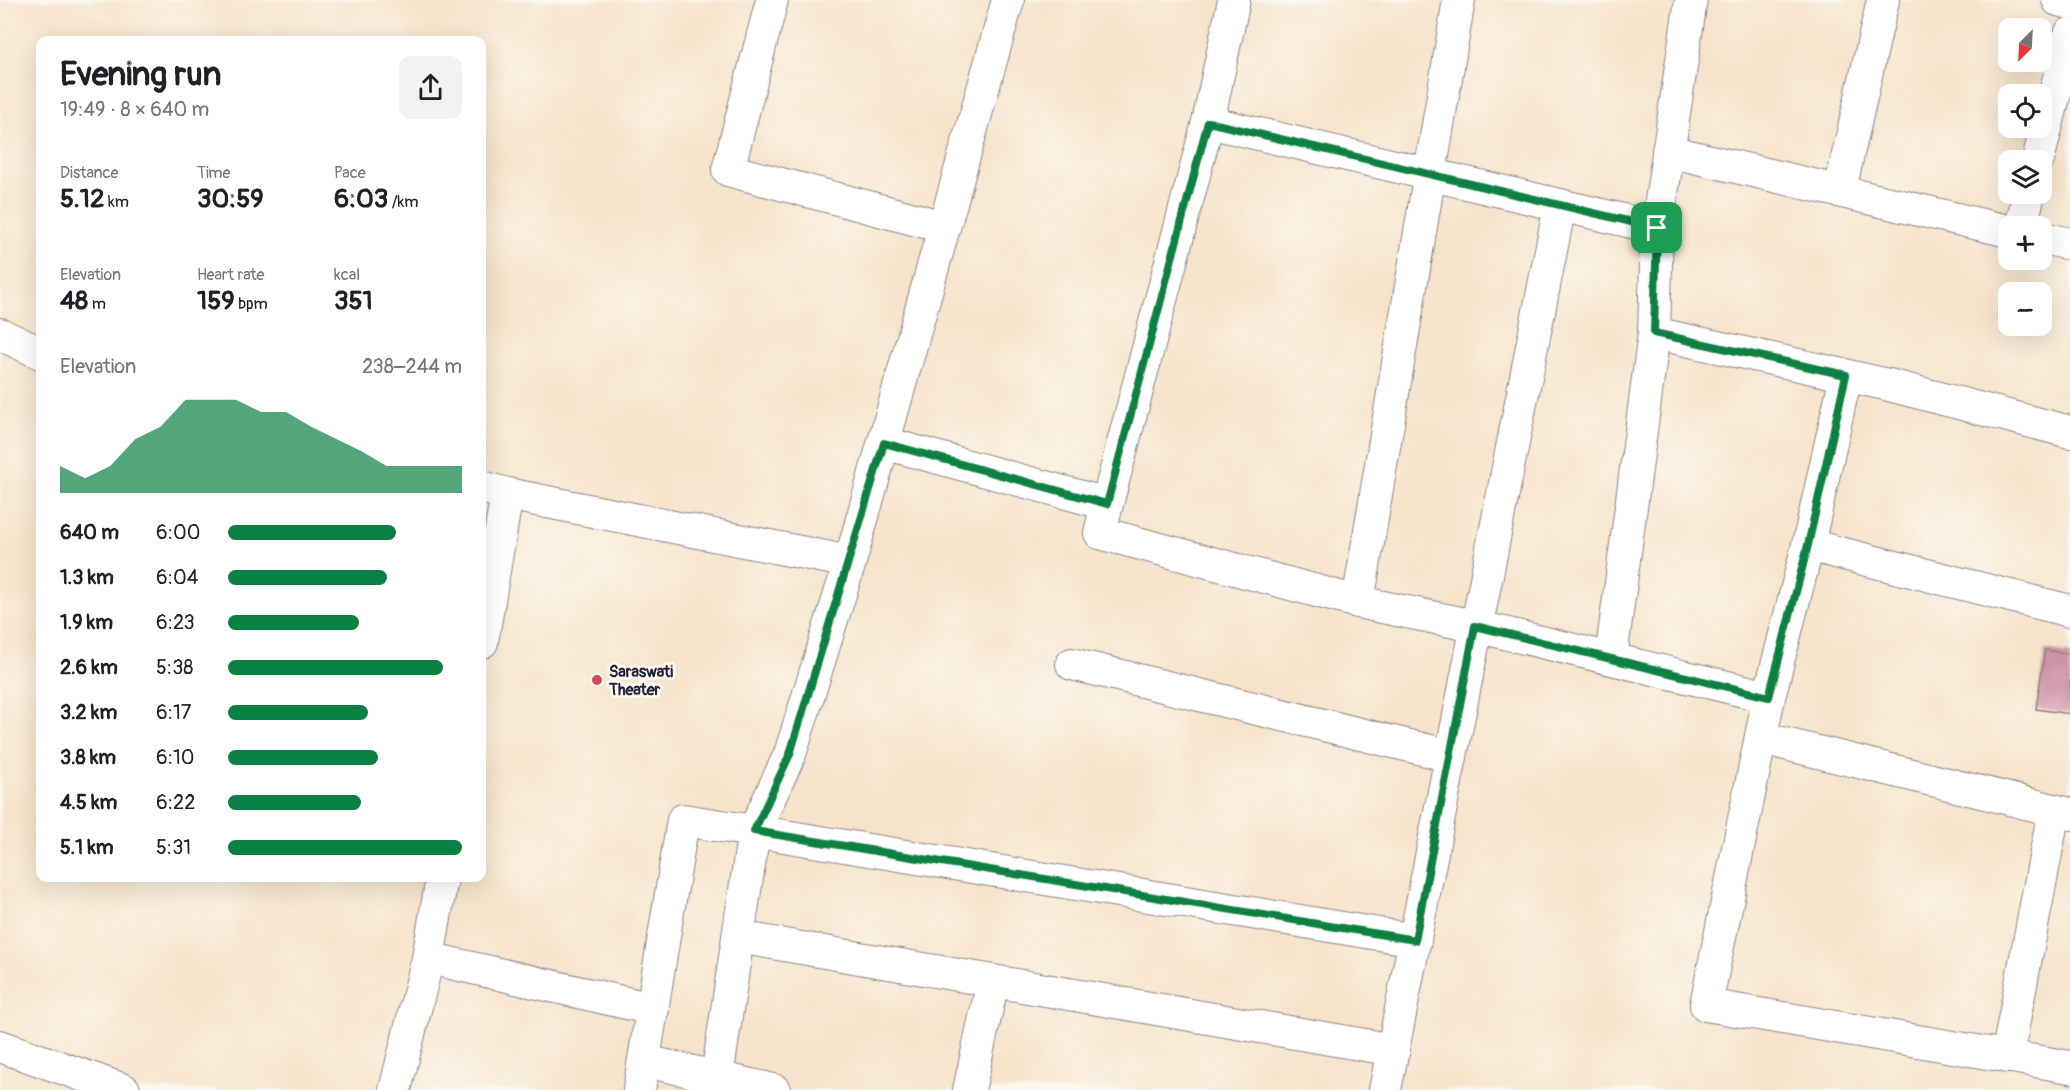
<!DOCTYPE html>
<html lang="en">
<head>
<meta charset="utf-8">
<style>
  body { margin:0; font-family:Pangolin,sans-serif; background:#f2f2f2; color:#202124; height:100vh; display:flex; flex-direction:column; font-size:22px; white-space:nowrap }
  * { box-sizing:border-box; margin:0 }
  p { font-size:20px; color:#757577 }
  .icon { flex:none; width:33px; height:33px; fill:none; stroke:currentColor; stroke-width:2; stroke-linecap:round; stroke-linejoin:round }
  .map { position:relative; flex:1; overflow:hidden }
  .drawer { position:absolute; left:36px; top:36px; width:450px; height:846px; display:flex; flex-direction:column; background:#fff; border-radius:12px; box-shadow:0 6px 24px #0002 }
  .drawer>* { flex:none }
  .needle { width:39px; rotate:204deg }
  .fabs { position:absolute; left:1998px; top:18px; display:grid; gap:12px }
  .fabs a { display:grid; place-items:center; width:54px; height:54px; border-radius:12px; background:#fff; box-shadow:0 6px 24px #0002; font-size:30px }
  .pin { position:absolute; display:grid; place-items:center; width:51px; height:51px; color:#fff; margin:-26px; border-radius:12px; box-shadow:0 3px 9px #0006 }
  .round { display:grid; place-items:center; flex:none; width:63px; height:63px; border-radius:12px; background:#f2f2f2 }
  .head { display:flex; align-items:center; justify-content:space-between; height:102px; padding:0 24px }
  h1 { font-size:33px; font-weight:700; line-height:45px }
  .figures { display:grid; grid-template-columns:repeat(3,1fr); gap:9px; height:102px; padding:6px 24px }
  .figures div { display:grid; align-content:center }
  .figures b { font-size:26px; font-weight:700 }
  .figures small { font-size:16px; font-weight:400 }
  .figures p { font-size:16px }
  .chart { height:168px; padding:12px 24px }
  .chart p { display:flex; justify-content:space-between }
  .chart svg { width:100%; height:108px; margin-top:6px; fill:#0b8043; opacity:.7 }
  ul { padding:0 24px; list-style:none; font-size:20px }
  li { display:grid; grid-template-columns:96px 72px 1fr; align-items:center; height:45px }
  li i { height:15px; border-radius:8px; background:#0b8043 }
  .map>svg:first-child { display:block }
</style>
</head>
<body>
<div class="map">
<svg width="2070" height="1090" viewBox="0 0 2070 1090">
  <rect width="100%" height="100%" fill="#fbf7ec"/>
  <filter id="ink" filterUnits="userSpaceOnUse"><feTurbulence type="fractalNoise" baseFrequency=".0167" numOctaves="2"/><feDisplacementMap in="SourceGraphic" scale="12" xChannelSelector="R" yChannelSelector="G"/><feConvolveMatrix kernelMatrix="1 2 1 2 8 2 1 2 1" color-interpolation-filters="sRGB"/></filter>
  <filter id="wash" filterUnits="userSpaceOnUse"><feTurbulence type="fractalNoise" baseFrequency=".008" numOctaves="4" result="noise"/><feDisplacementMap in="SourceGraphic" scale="24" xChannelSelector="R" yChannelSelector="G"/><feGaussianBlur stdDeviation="1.35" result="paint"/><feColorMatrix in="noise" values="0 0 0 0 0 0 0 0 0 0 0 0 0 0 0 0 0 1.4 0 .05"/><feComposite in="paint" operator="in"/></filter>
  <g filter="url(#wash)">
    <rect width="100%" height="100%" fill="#f6e3cb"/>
    <g id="blocks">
      <!-- building -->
      <path fill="#cd92a5" d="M2045 650 2070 654V714L2036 709Z"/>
    </g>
  </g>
  <g filter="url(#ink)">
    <use href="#blocks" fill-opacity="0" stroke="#8c8283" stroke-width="1.5"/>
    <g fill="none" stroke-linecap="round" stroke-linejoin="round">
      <!-- minor casing -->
      <g stroke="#8c8283" stroke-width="34">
        <g id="minor">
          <path d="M772 0 728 170 944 227"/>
          <path d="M2058 0 2070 3"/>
          <path d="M1208 122 1657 228"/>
          <path d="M1668 151 2008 231"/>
          <path d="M2038 160 2070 34"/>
          <path d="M1840 190 1883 0"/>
          <path d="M2021 226 2029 194"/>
          <path d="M2042 238 2070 244"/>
          <path d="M1654 333 1889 385 2070 432"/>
          <path d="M0 334 40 353"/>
          <path d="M1846 375 1808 545 2070 611"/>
          <path d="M884 443 1107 504 1100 533 1358 602 1475 626 1769 697"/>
          <path d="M482 487 507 494 482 642"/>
          <path d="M507 494 850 562"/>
          <path d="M1107 504 1208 122 1234 0"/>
          <path d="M1808 545 1769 697 1706 1005 2070 1067"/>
          <path d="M1358 602 1459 0"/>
          <path d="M1611 658 1654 333 1657 228 1691 0"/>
          <path d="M1072 664 1451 756"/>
          <path d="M1761 738 2070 814"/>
          <path d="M428 958 653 1009"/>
          <path d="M0 1046 124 1090"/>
          <path d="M1394 1050 738 937 754 831 1415 940"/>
          <path d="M2007 1057 2054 811"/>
          <path d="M645 1061 774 1090"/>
          <path d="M717 1077 738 937"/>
          <path d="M395 1090 428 958 442 878"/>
          <path d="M639 1090 683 820 754 831 790 754 850 562 1008 0"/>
          <path d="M969 1090 993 981"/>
          <path d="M1385 1090 1560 205"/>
        </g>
      </g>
      <!-- minor -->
      <use href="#minor" stroke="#fff" stroke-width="32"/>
    </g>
  </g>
  <g fill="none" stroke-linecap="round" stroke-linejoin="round" filter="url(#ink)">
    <!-- route casing -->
    <g stroke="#fff" stroke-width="12">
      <path id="route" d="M1208 122 1657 228 1654 333 1846 375 1808 545 1769 697 1475 626 1415 940 754 831 790 754 884 443 1107 504Z"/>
    </g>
    <!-- route -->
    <use href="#route" stroke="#0b8043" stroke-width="8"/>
  </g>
  <!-- markers -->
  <circle fill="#d1495b" stroke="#fbf7ec" stroke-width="2" cx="597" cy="680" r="6"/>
  <g text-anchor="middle" stroke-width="6" stroke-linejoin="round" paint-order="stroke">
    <!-- poi labels -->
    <g font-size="16" font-weight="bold" fill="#22223b" stroke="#fbf7ec" text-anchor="start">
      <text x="609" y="677">Saraswati<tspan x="609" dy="18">Theater</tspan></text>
    </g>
  </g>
</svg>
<div class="fabs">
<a><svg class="needle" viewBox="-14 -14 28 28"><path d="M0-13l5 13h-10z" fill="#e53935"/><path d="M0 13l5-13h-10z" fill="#757577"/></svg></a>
<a><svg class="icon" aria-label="locate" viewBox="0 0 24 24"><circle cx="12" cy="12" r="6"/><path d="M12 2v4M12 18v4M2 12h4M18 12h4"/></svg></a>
<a><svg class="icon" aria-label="layers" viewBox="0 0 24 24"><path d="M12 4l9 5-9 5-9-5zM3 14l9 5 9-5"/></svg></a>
<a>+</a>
<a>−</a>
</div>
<div class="pin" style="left:1657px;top:228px;background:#1e9e55"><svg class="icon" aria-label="arrive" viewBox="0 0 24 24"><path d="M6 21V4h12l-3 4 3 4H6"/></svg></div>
<section class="drawer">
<div class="head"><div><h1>Evening run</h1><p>19:49 · 8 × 640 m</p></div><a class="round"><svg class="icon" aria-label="share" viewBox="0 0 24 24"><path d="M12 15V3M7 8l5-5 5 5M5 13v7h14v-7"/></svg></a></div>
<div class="figures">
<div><p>Distance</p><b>5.12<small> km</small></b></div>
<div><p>Time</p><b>30:59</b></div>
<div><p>Pace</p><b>6:03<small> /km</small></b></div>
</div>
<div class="figures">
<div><p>Elevation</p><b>48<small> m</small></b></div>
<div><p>Heart rate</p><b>159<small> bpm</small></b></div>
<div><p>kcal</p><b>351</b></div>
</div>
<div class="chart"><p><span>Elevation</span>238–244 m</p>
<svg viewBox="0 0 160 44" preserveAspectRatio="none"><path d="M0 44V33L10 38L20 33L30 22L40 17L50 6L60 6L70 6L80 11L90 11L100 17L110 22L120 27L130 33L140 33L150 33L160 33V44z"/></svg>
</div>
<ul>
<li><b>640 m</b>6:00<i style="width:72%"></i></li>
<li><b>1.3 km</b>6:04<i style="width:68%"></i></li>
<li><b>1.9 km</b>6:23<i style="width:56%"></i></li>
<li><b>2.6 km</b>5:38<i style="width:92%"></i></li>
<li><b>3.2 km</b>6:17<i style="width:60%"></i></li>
<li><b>3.8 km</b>6:10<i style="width:64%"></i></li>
<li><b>4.5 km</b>6:22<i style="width:57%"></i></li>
<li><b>5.1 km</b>5:31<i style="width:100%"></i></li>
</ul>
</section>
</div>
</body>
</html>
